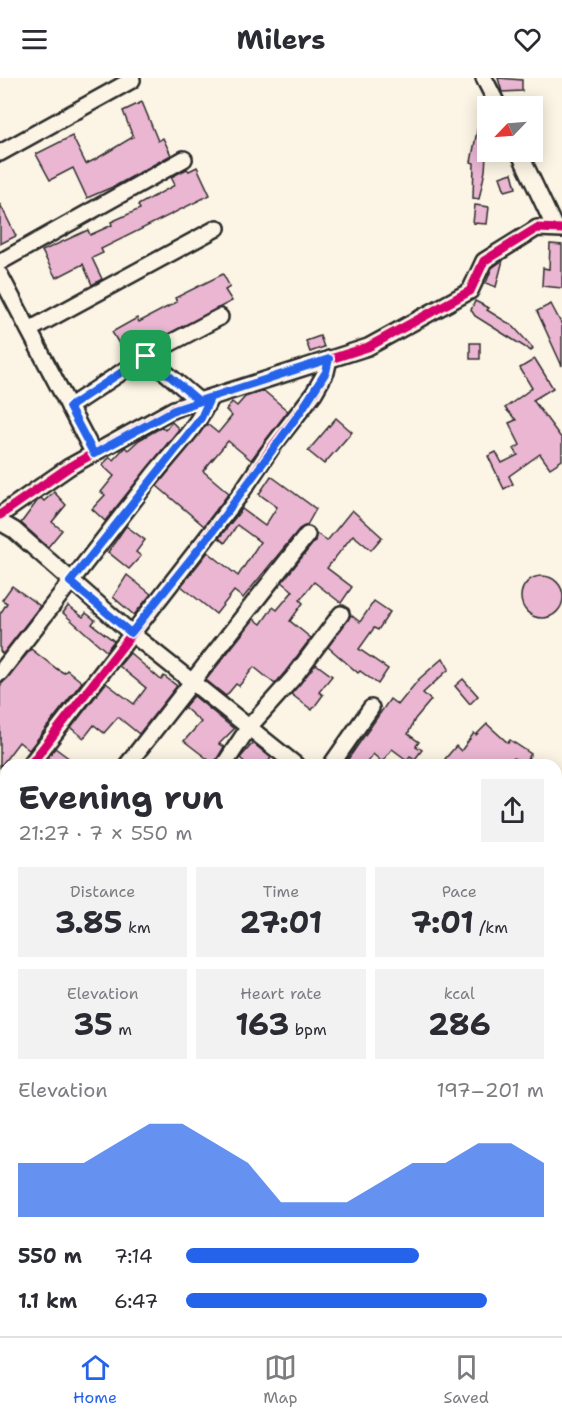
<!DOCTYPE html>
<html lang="en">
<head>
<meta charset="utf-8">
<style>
  body { margin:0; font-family:"Shantell Sans",sans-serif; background:#f2f2f3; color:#2b2b33; height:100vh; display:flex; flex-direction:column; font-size:22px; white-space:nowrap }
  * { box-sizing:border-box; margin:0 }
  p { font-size:20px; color:#7c7c81 }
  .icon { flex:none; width:33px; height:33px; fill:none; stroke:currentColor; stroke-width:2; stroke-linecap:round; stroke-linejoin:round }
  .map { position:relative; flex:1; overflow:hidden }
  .drawer { position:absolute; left:0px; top:681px; width:562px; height:578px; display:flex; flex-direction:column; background:#fff; border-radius:18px 18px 0 0; box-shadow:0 3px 15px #0003 }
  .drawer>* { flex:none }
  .needle { width:39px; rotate:245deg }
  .fabs { position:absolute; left:477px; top:18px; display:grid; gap:12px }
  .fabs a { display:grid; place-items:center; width:66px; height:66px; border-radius:0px; background:#fff; box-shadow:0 3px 15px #0003; font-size:30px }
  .pin { position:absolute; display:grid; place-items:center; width:51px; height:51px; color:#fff; margin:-26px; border-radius:12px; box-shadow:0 3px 9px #0006 }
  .round { display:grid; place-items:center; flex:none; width:63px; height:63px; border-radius:0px; background:#f2f2f3 }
  .head { display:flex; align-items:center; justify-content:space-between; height:102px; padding:0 18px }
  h1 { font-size:33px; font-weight:700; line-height:45px }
  .figures { display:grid; grid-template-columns:repeat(3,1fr); gap:9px; height:102px; padding:6px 18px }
  .figures div { display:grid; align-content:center; border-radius:0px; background:#f2f2f3; text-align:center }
  .figures b { font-size:30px; font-weight:700 }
  .figures small { font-size:16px; font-weight:400 }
  .figures p { font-size:16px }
  .chart { height:168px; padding:12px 18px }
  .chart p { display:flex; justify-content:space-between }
  .chart svg { width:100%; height:108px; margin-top:6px; fill:#2563eb; opacity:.7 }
  ul { padding:0 18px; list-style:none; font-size:20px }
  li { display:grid; grid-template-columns:96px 72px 1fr; align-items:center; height:45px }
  li i { height:15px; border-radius:8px; background:#2563eb }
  header { display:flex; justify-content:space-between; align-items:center; height:78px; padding:0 18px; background:#fff; font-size:27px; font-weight:700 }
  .tabs { display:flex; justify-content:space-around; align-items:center; height:84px; border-top:2px solid #e1e1e2; background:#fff; font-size:16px; color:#7c7c81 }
  .tabs a { display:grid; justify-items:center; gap:3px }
  .tabs .on { color:#2563eb }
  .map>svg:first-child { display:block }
</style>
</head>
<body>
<header><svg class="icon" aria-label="menu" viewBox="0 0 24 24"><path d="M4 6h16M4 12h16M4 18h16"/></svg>Milers<svg class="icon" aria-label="heart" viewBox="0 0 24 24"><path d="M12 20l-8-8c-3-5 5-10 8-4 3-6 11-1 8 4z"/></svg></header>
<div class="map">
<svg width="562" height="1258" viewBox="0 0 562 1258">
  <rect width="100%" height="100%" fill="#fcf5e5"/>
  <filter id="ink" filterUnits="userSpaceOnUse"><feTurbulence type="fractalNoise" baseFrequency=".0167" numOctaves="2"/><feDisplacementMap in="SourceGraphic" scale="12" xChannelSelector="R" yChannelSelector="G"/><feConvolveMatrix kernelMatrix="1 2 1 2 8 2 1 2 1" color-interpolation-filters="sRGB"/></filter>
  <g filter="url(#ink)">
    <!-- building -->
    <g fill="#eab6d2" stroke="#2b2b2b" stroke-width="1.5">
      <path d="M498 0 522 2V13L502 14Z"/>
      <path d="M142 24 158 63 163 60 171 77 117 107 87 120 73 90 50 102 36 76 72 58 86 86 96 81 133 59 123 33Z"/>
      <path d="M482 27 488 29V49L485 93 479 121 473 120 474 85 471 84Z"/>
      <path d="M197 89 210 117 101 171 103 175 92 180 102 201 92 207 83 186 56 200 42 173 88 152 90 157 112 147 111 144 140 131 138 127 175 107 171 99 187 91 189 93Z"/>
      <path d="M512 95 516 110 505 113 500 99Z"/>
      <path d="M0 126 16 158 0 166Z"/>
      <path d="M475 127 489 129 487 146 473 145Z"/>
      <path d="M550 166 562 167V210L542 208 543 190 549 191Z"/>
      <path d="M503 182 496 209 486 205 492 190Z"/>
      <path d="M223 196 230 209 225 212 232 223 139 271 135 263 122 271 112 254 137 240 139 244 177 224 175 220Z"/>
      <path d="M475 223 489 230 487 232 513 248 533 270 531 273 475 238 471 232Z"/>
      <path d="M551 226 562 247V288L537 233Z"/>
      <path d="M320 258 324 269 310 274 306 263Z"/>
      <rect x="470" y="265" width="10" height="16"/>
      <path d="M535 281 553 310 533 322 562 361V382L550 390 540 376 509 398 513 406 504 411 488 378 496 374 502 385 518 377 514 371 520 367 509 345 516 342 505 330 532 310 520 290Z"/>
      <path d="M264 313 288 333 251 382 228 363 203 393 229 415 204 448 157 408 207 346 218 355 232 338 226 332 232 324 237 328 245 319Z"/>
      <path d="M336 340 352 354 324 386 308 373Z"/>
      <path d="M172 344 179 351 105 443 92 431 105 417 101 414 114 398 102 387 110 379 113 382 125 369 128 372 139 362 162 349 165 352Z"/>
      <path d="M271 398 316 431 307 447 299 451 243 520 234 513 216 536 181 508 208 474 238 498 260 464 237 447 225 465 219 460 242 431 265 448 277 429 259 416Z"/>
      <path d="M54 414 66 427 52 444 62 452 48 469 21 445 38 422 41 420 44 423Z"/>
      <path d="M352 432 382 459 371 472 353 457 327 490 352 509 341 525 314 504 300 522 303 525 290 543 311 560 285 594 275 606 254 589 239 608 236 606 226 618 206 602 254 541 261 546 273 529 277 532 293 513 282 504 315 463 316 455 327 463Z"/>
      <path d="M126 448 145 462 136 474 141 478 129 491 108 474Z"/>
      <path d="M127 497 151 516 134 537 113 519Z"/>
      <circle cx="542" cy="519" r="21"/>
      <path d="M12 508 40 528 3 576 0 573V536L7 525 2 522Z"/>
      <path d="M374 523 390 534 378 552 374 550 359 571 388 591 378 606 360 593 358 595 328 569 351 537 360 544Z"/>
      <path d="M68 528 83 539 86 535 95 542 92 546 114 563 106 573 63 535Z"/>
      <path d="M31 571 57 591 64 595 67 592 82 604 29 672 19 664 0 689V608Z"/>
      <path d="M130 575 161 602 164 598 177 608 139 656 118 639 104 655 94 647 84 660 71 650 106 605 134 626 146 610 119 588Z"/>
      <path d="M443 580 449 591 423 615 431 622 415 641 408 656 419 664 416 668 422 672 415 681 410 678 407 682 392 671 382 684 373 676 365 687H344L390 621 398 627 419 601Z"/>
      <path d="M316 586 332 598 319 614 323 617 312 632 291 616Z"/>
      <path d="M463 601 478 618 470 626 455 608Z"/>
      <path d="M194 618 234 651 219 666 224 669 214 686 184 663 201 644 184 629Z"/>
      <path d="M487 646 508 665 510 662 531 676 524 686 514 680 509 687H453L445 681 456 668 461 673 474 655 476 657Z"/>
      <path d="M253 665 271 680 265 687H248L240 680Z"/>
      <path d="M55 670 78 687H48L44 684Z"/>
    </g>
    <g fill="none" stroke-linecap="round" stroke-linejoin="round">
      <!-- minor casing -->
      <g stroke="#2b2b2b" stroke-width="20">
        <g id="minor">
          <path d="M484 0 498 28"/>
          <path d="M519 74 555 150"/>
          <path d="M0 75 132 2"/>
          <path d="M0 184 184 81"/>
          <path d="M0 197 94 376"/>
          <path d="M29 252 217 150"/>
          <path d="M146 278 199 323"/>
          <path d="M69 329 146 278 220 239"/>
          <path d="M0 437 69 389 174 331 368 269 470 213 484 183 537 150 562 151"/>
          <path d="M0 444 14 452 131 555 296 687"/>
          <path d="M0 595C50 530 101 465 151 400 172 373 196 352 210 320"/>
          <path d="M30 687 239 418 272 369 314 315 326 294 329 281"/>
          <path d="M127 687 307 457"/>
          <path d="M224 687 249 649 293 600 341 536"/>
          <path d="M331 687 371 630"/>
          <path d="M0 726 6 718"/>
          <path d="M556 781 562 775"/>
          <path d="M0 791 6 795"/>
          <path d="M0 848 6 840"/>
          <path d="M556 891 562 895"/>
          <path d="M556 912 562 905"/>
          <path d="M556 1038 562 1032"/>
          <path d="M556 1093 562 1086"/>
          <path d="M556 1209 562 1203"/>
          <path d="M31 1258V1252"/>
          <path d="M103 1258 108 1252"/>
          <path d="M205 1258 210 1252"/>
          <path d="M303 1258 308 1252"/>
          <path d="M404 1258 410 1252"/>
          <path d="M509 1258 515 1252"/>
        </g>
      </g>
      <!-- secondary casing -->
      <g stroke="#2b2b2b" stroke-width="26">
        <g id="secondary">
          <path d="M556 1075H562"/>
          <path d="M0 1097H6"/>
        </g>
      </g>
      <!-- minor -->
      <use href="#minor" stroke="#fcf5e5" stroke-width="15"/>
      <!-- secondary -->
      <use href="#secondary" stroke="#fcf5e5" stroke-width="21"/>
      <!-- cycleway casing -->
      <g stroke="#fcf5e5" stroke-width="13">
        <g id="cycleway">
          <path d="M0 437 69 389 174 331 368 269 470 213 484 183 537 150 562 151"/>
          <path d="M30 687 239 418 272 369 314 315 326 294 329 281"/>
        </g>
      </g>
      <!-- cycleway -->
      <use href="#cycleway" stroke="#d6006c" stroke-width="9"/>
    </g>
  </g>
  <g fill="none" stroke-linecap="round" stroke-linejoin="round" filter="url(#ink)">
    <!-- route casing -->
    <g stroke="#fff" stroke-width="12">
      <path id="route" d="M146 278 69 329 94 376 174 332 210 320 201 340 70 504 131 555 213 453 301 333 326 294 329 281 199 323 146 278"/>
    </g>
    <!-- route -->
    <use href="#route" stroke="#2563eb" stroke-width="8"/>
  </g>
</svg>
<div class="fabs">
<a><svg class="needle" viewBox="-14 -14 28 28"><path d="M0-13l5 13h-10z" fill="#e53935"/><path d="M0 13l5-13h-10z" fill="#7c7c81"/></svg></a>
</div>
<div class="pin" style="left:146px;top:278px;background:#1e9e55"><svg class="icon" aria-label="arrive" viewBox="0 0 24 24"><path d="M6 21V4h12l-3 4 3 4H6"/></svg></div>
<section class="drawer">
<div class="head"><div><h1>Evening run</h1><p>21:27 · 7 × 550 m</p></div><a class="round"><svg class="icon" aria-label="share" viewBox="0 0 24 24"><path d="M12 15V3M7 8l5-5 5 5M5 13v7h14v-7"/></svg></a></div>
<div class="figures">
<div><p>Distance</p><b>3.85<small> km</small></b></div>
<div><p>Time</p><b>27:01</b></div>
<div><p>Pace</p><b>7:01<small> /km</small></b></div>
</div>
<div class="figures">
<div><p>Elevation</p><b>35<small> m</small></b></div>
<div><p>Heart rate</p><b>163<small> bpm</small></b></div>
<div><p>kcal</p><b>286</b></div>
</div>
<div class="chart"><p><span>Elevation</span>197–201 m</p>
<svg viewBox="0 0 160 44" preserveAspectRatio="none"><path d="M0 44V22L10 22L20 22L30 14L40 6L50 6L60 14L70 22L80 38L90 38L100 38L110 30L120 22L130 22L140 14L150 14L160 22V44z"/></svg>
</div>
<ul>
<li><b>550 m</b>7:14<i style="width:65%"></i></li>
<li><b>1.1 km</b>6:47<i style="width:84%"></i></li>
</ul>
</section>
</div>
<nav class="tabs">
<a class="on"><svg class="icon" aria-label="home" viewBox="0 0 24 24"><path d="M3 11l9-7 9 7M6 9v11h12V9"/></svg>Home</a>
<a><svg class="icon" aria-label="map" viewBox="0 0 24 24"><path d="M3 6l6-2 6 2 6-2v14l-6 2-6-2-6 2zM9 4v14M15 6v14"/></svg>Map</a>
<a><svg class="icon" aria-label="saved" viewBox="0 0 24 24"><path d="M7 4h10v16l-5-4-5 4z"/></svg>Saved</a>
</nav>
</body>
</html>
